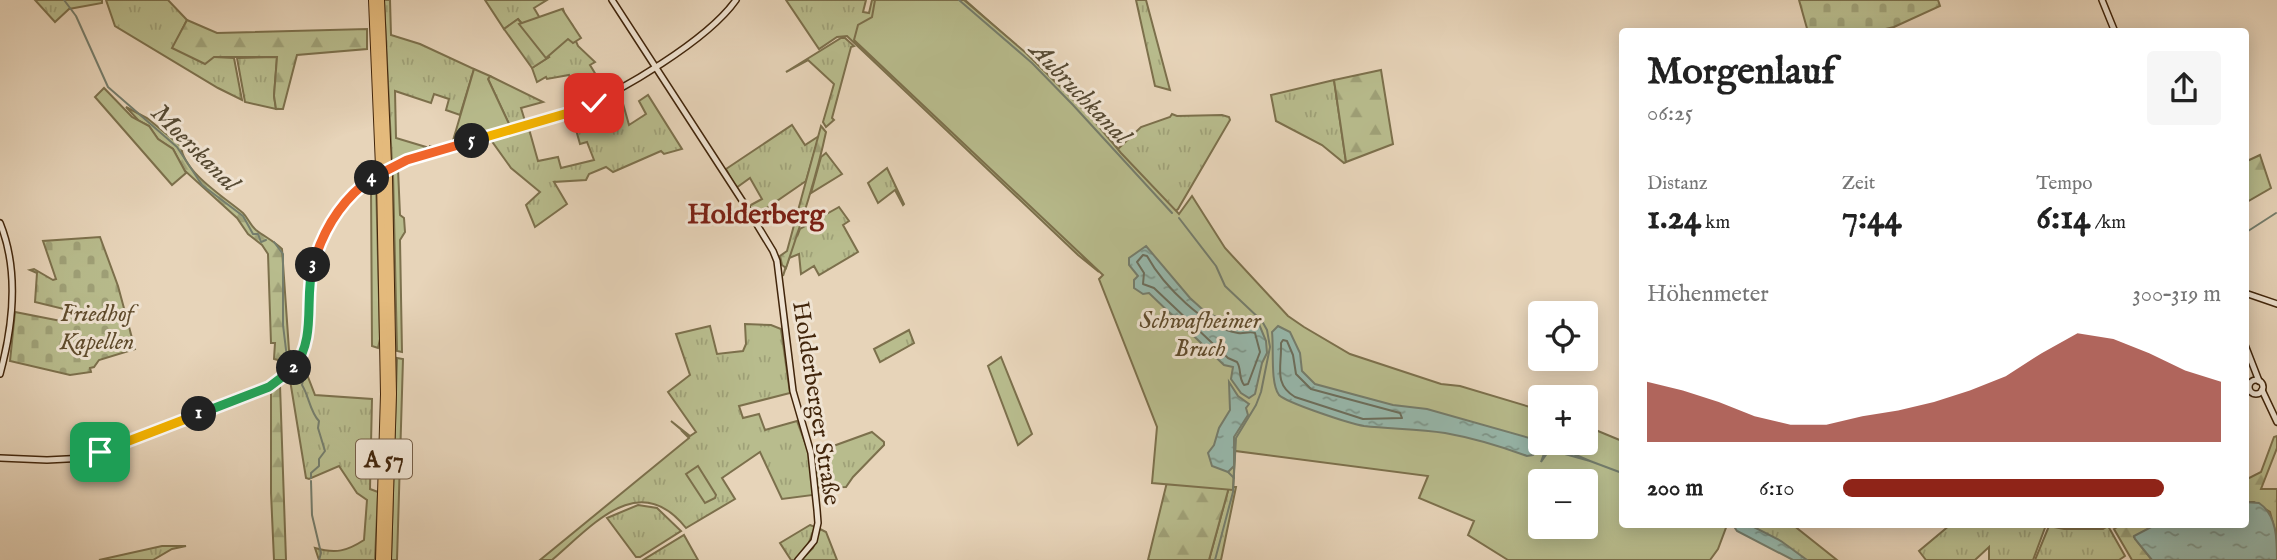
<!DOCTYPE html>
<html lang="de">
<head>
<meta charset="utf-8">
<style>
  body { margin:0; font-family:"IM FELL English",serif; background:#f6f6f6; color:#222; height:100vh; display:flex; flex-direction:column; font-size:26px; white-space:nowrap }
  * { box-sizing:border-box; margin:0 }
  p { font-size:23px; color:#767676 }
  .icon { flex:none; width:38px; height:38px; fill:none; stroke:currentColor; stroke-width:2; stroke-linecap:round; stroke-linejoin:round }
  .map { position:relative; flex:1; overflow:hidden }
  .side { position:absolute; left:1619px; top:28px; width:630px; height:500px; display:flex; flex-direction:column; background:#fff; border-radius:7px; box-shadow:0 4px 18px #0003 }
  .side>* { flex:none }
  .buttons { position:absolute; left:1528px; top:301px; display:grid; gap:14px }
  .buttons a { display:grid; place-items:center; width:70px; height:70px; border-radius:7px; background:#fff; box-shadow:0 4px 18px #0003; font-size:35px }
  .pin { position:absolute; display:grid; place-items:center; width:60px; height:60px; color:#fff; margin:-30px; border-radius:14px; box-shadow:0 4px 10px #0006 }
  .km { position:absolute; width:35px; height:35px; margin:-18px; border-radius:50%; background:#222; color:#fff; font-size:19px; line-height:35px; text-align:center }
  .round { display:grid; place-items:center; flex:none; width:74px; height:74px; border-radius:7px; background:#f6f6f6 }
  .head { display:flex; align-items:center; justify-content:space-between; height:119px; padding:0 28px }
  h1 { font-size:38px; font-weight:700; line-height:52px }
  .metrics { display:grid; grid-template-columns:repeat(3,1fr); gap:10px; height:119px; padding:7px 28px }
  .metrics div { display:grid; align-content:center }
  .metrics b { font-size:35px; font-weight:700 }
  .metrics small { font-size:19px; font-weight:400 }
  .metrics p { font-size:19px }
  .chart { height:196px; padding:14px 28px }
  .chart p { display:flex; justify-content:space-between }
  .chart svg { width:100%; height:126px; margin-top:7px; fill:#8f2418; opacity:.7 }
  ul { padding:0 28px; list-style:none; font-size:23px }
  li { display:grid; grid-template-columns:112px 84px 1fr; align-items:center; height:52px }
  li i { height:18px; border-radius:9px; background:#8f2418 }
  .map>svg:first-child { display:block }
</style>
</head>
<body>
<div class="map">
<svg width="2277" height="560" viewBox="0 0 2277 560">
  <defs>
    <pattern id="grass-tufts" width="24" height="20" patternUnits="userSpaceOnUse" patternTransform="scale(1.75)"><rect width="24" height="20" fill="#b8bc8d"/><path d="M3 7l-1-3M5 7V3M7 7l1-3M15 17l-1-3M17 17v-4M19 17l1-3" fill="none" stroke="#9fa178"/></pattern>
    <pattern id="forest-firs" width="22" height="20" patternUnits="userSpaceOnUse" patternTransform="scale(1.75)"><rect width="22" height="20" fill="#b8bc8d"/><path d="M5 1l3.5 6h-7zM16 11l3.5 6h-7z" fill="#9fa178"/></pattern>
    <pattern id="cemetery-stones" width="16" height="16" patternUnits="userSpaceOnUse" patternTransform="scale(1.75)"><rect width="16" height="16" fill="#b8bc8d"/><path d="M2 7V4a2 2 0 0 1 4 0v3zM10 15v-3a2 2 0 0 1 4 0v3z" fill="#9fa178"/></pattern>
    <pattern id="water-ripples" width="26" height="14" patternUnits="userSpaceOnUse" patternTransform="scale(1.75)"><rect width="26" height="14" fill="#97b8ac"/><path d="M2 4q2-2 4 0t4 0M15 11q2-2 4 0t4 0" fill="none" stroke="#7d958a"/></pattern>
  </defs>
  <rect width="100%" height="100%" fill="#e7d4b9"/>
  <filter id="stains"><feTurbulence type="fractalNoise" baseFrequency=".00286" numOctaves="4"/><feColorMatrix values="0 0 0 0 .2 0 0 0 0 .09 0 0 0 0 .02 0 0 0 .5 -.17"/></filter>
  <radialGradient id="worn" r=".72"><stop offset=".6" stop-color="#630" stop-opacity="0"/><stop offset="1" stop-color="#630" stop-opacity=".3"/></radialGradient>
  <!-- grass -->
  <g fill="url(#grass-tufts)" stroke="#7c704c" stroke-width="2">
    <path d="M35 0H102V3L69 9 55 22Z"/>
    <path d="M106 0H168L187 20 173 48 214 57 234 58 242 100 218 88 115 26Z"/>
    <path d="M384 0H390L391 35 420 44 474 69 460 115 446 110 449 99 434 94 431 103 395 91 396 138 426 147 430 150 392 164Z"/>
    <path d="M485 0H547L534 8 541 20 563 9 564 12 526 28 518 19 504 29Z"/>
    <path d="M786 0H866L863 12 869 13 872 0H877L873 19 858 28 855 41 1048 221 1099 272 1078 255 847 36 837 37 819 49Z"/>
    <path d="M955 0H965L1034 61 1089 113 1118 149 1141 127 1170 117 1172 114 1177 116 1222 115 1229 117 1230 120 1178 209 1170 216Z"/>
    <path d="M1136 0H1146L1170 90 1155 86Z"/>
    <path d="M570 22 573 26 571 30 578 46 595 62 590 65 607 93 581 105 569 75 547 79 546 77 537 82 532 68 549 57 528 30Z"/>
    <path d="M841 38H845L854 46 851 47 832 118 834 120 826 127 823 122 834 84 808 60 786 72Z"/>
    <path d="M277 57 274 96 276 109 245 102 237 58Z"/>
    <path d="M490 76 543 102 521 108 525 121 544 118 436 149 429 146 436 148 510 126 488 79Z"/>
    <path d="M1334 80 1346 162 1344 163 1322 145 1276 121 1271 95Z"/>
    <path d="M620 93 629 125 646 114 639 101 648 95 682 149 664 154 661 151 613 172 606 167 589 174 586 180 554 182 567 204 535 227 526 205 540 192 511 168 491 140 529 129 538 161 558 157 561 168 594 160 587 142 580 144 573 119 565 121 564 118 596 106Z"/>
    <path d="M792 125 805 145 819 136 806 181 755 216 749 206 762 199 750 178 736 188 726 169Z"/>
    <path d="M826 153 842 174 811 193 821 157Z"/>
    <path d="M887 168 904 204 903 205 895 190 878 203 868 183Z"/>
    <path d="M398 169 400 215 404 218 405 232 400 240 402 352 397 351 393 172Z"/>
    <path d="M376 181 380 339 378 348 372 346 371 185Z"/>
    <path d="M839 207 849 221 843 225 858 252 819 275 814 266 801 274 799 254 789 258 783 276 797 228 798 234 800 229Z"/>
    <path d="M745 324 771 325 781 329 790 393 739 406 743 418 759 414 765 430 797 421 810 456 813 495 782 499 760 452 722 478 735 499 686 528C639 469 593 525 552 560H540L689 438 681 430 690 437 671 421 690 436 696 432 668 392 690 375 676 334 710 326 717 354 743 351 746 344Z"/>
    <path d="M909 330 914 343 880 362 874 349Z"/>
    <path d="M397 358 403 359 397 560H391Z"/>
    <path d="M303 364 315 395 372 399 370 489 378 492 375 560H319L315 548C336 554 347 551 364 540L367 500 357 493 339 466 309 479 306 478 290 380Z"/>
    <path d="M872 432 884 442V445L853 477 846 487 817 488 814 453Z"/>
    <path d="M1229 487H1236L1221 560H1209Z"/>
    <path d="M638 505 657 508 681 531 640 557H636L607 518Z"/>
    <path d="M810 525 815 527 807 547 795 560H791L780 543Z"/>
    <path d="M1735 525H1793L1837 560H1801Z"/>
    <path d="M1950 525H2046L2033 560H1989V547L1975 560H1926L1919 551Z"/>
    <path d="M2049 526 2064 529H2103L2108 526 2125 556 2119 560H2035Z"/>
    <path d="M820 529 826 532 837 560H801L813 548Z"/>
    <path d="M684 535 698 560H643Z"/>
    <path d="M162 546H186L172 549 153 560H99Z"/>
  </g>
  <!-- forest -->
  <g fill="url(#forest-firs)" stroke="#7c704c" stroke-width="2">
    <path d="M518 19 549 57 532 68 504 29Z"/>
    <path d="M187 20 217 33 367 29V49L297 55 283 109H276L274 96 277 57H214L205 64 172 48Z"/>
    <path d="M1381 70 1393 144 1346 162 1334 80Z"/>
    <path d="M126 107 147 118 181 146C183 172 224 197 243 213 248 218 250 225 256 230 265 237 274 241 282 249L289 350 296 357 282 372 283 366 278 360 274 359 275 343H271L268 254 262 245 248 234 237 218 184 170 173 149 158 139 149 126 139 121Z"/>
    <path d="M821 126 826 132C816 179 801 223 786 268L782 265 780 256 787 251Z"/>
    <path d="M2260 155 2271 188 2245 203V162Z"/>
    <path d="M280 385 286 560H274L271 493V392Z"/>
    <path d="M2277 436V448L2261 489H2277V538L2270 512 2254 502H2245V480L2261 472 2274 437Z"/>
    <path d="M1167 482 1229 487 1209 560H1148Z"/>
    <path d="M2121 525H2155L2134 537 2152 560H2132L2114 529Z"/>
  </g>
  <!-- cemetery -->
  <g fill="url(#cemetery-stones)" stroke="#7c704c" stroke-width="2">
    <path d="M1799 0H1938L1940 6 1894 27 1877 31 1808 32Z"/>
    <path d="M100 237 118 286 135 349 99 360 94 367 90 368 91 372 70 375 10 361 15 312 66 322 64 309 35 302 37 273 30 270 34 269 53 280 56 279 43 241Z"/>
  </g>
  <!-- green -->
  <g fill="#b8bc8d" stroke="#7c704c" stroke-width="2" fill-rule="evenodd">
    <path d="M875 0H964L1026 53 1091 117 1121 153 1179 214 1192 196 1225 248 1288 316 1304 327 1350 354 1441 384 1460 386 1540 410V443H1586V426L1622 441V525H1727L1718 549 1710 560H1508L1468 535 1474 521 1419 498 1428 476 1235 451 1233 490 1152 483 1157 427 1099 279 1103 275 854 40 858 25 872 17ZM1540 481H1586V527H1540Z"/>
    <path d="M562 9 581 38 573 43 568 39 546 58 519 24Z"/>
    <path d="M474 69 490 76 488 79 510 126 452 144Z"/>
    <path d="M104 88 132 117 149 126 158 139 173 149 186 173 172 185 95 97Z"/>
    <path d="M1001 357 1032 434 1018 445 988 366Z"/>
    <path d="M698 466 716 495 715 498 705 503 686 474Z"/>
  </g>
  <!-- water -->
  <g fill="url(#water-ripples)" stroke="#757d6c" stroke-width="2">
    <path d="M1146 246 1190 298 1201 308 1214 316 1240 326 1259 324 1266 341 1267 353 1262 363 1255 394 1249 398 1241 393 1231 379 1233 367 1224 365 1149 293 1143 294 1134 288V280L1138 276 1129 265V258Z"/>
    <path d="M1278 326 1290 332 1300 353 1302 371 1315 384 1393 405 1427 409 1540 441V443H1548L1590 461 1554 451 1548 452 1541 462 1546 448 1542 445 1533 455 1527 456C1500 446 1473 438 1445 433 1418 429 1391 429 1364 426 1351 424 1287 403 1279 395 1270 383 1274 348 1272 332Z"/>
    <path d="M1229 382 1238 396 1249 404 1246 408 1248 415 1234 437V466L1228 472 1212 466 1208 453 1214 445 1219 428 1230 410Z"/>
    <path d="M2245 502 2259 503C2277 515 2277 540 2277 560H2152L2135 539 2134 536 2155 525H2245Z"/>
    <path d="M1733 525H1750L1781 541 1807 560H1793L1737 531Z"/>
  </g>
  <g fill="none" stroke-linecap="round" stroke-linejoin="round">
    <!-- shore -->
    <g stroke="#6c6e5c" stroke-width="2">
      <path d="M1143 255 1147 256C1163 285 1205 328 1238 333 1244 334 1249 331 1255 333L1260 352 1248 384 1244 385C1238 377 1242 370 1237 362L1228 358 1154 288 1143 284 1144 273 1137 262Z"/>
      <path d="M1283 340 1287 341 1293 355 1296 374 1311 389 1400 413 1402 418 1363 419 1295 397C1273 384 1282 366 1281 343Z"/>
    </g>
    <!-- stream -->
    <g stroke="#757d6c" stroke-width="2">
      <path d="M64 0 76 16 108 87 177 147 202 185 243 216 253 234H258L261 242 266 240"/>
      <path d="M959 0 1032 63 1073 105 1172 213"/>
      <path d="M1179 218 1216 266 1225 286 1262 321 1267 330 1270 347 1261 392 1256 405 1236 438 1233 492 1215 560"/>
      <path d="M2245 233 2276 213"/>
      <path d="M274 242 283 254V325L287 358 292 362"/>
      <path d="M303 371 304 374 302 385C309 396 310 412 319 421L318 428 325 451 319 459V466L311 473V478"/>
      <path d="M1590 461 1622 473"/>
      <path d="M1228 472 1234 478"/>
      <path d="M311 481 312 515 321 553 319 560"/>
    </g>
    <!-- secondary casing -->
    <g stroke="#41250b" stroke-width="8">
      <g id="secondary">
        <path d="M612 0 745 205 773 251 777 261 793 391 811 453 817 510 818 523 814 541 798 560"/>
        <path d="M2102 0 2115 32"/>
        <path d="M0 223C19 270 13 326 0 374"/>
        <path d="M2245 293 2277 304"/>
        <path d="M2245 345 2259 381"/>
        <circle cx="2256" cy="387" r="7"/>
        <path d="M2262 390 2277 422"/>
        <path d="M0 458 47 460 86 458 269 387C323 351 302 328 311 275 317 238 338 203 368 181 396 159 433 152 467 142 503 132 539 121 575 111 621 91 707 41 736 0"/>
      </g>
    </g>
    <!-- highway casing -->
    <g stroke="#41250b" stroke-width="10">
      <g id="highway">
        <path d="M373 0 380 167"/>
        <path d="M380 0 387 164"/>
        <path d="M380 560 385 394 381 180"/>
        <path d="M387 560 392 394 388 177"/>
      </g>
    </g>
    <!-- secondary -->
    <use href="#secondary" stroke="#efe3d2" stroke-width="5"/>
    <!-- highway -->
    <use href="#highway" stroke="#e4ba7c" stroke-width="8"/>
    <!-- highway-bridge casing -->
    <g stroke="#41250b" stroke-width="10" stroke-linecap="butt">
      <g id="highway-bridge">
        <path d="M387 164 388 177"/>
        <path d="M380 167 381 180"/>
      </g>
    </g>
    <!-- highway-bridge -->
    <use href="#highway-bridge" stroke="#e4ba7c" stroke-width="8"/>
  </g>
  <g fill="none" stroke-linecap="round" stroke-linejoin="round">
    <!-- split-1 casing -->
    <g stroke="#fff" stroke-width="14">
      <path id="split-1" d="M100 452 199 414"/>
    </g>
    <!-- split-2 casing -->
    <g stroke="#fff" stroke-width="14">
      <path id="split-2" d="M199 414 269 387 294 368"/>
    </g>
    <!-- split-3 casing -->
    <g stroke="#fff" stroke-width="14">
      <path id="split-3" d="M294 368C317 337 304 299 313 265"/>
    </g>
    <!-- split-4 casing -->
    <g stroke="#fff" stroke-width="14">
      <path id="split-4" d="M313 265C323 230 342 199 372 178"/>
    </g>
    <!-- split-5 casing -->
    <g stroke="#fff" stroke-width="14">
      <path id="split-5" d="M372 178 407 160 472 141"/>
    </g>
    <!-- split-6 casing -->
    <g stroke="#fff" stroke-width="14">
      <path id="split-6" d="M472 141 575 111 594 103"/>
    </g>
    <!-- split-1 -->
    <use href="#split-1" stroke="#f5b400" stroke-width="9"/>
    <!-- split-2 -->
    <use href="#split-2" stroke="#22a559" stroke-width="9"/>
    <!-- split-3 -->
    <use href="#split-3" stroke="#22a559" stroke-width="9"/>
    <!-- split-4 -->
    <use href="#split-4" stroke="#f0652b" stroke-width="9"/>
    <!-- split-5 -->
    <use href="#split-5" stroke="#f0652b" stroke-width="9"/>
    <!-- split-6 -->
    <use href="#split-6" stroke="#f5b400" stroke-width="9"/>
  </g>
  <g text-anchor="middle" stroke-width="6" stroke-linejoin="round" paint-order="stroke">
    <!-- shield labels -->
    <rect fill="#efe3d2" stroke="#755e47" stroke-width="2" x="356" y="439.5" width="56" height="39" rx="5"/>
    <g font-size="23" font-weight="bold" fill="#41250b">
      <text x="384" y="467">A 57</text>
    </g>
    <!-- park labels -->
    <g font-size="24" font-style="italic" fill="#5f4b2c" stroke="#efe3d2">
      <text x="97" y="321">Friedhof<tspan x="97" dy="28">Kapellen</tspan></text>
      <text x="1200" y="328">Schwafheimer<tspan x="1200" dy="28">Bruch</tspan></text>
    </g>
    <!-- street labels -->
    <g font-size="24" fill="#41250b" stroke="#efe3d2">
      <text transform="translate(817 403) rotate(81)" y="8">Holderberger Straße</text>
    </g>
    <!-- water labels -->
    <g font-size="26" font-style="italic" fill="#564a33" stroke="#efe3d2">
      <text transform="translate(1081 92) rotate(46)" y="9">Aubruchkanal</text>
      <text transform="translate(196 147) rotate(45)" y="9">Moerskanal</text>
    </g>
    <!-- quarter labels -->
    <g font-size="28" font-weight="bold" fill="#7a1f14" stroke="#efe3d2">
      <text x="756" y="223">Holderberg</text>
    </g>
  </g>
  <rect width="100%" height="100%" filter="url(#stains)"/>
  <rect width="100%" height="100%" fill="url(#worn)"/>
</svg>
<div class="buttons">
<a><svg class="icon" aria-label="locate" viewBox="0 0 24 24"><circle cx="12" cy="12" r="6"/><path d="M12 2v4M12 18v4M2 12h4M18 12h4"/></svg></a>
<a>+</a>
<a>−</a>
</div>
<div class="pin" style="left:100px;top:452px;background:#1e9e55"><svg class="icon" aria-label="arrive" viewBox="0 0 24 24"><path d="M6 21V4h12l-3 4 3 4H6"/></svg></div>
<div class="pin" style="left:594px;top:103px;background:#d93025"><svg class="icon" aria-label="check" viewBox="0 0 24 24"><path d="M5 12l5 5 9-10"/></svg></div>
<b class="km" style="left:199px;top:414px">1</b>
<b class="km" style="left:294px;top:368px">2</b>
<b class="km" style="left:313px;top:265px">3</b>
<b class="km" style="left:372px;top:178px">4</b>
<b class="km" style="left:472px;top:141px">5</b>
<section class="side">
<div class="head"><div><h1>Morgenlauf</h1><p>06:25</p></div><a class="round"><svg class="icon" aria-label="share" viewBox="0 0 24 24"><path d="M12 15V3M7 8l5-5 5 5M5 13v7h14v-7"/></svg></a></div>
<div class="metrics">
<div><p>Distanz</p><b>1.24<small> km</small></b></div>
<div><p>Zeit</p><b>7:44</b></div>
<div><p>Tempo</p><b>6:14<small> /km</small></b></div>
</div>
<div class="chart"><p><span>Höhenmeter</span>300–319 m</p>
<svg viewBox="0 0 160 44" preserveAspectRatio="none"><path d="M0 44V23L10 26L20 30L30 35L40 38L50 38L60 35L70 33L80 30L90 26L100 21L110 13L120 6L130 8L140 13L150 19L160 23V44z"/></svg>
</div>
<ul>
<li><b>200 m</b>6:10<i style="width:85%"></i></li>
</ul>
</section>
</div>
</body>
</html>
